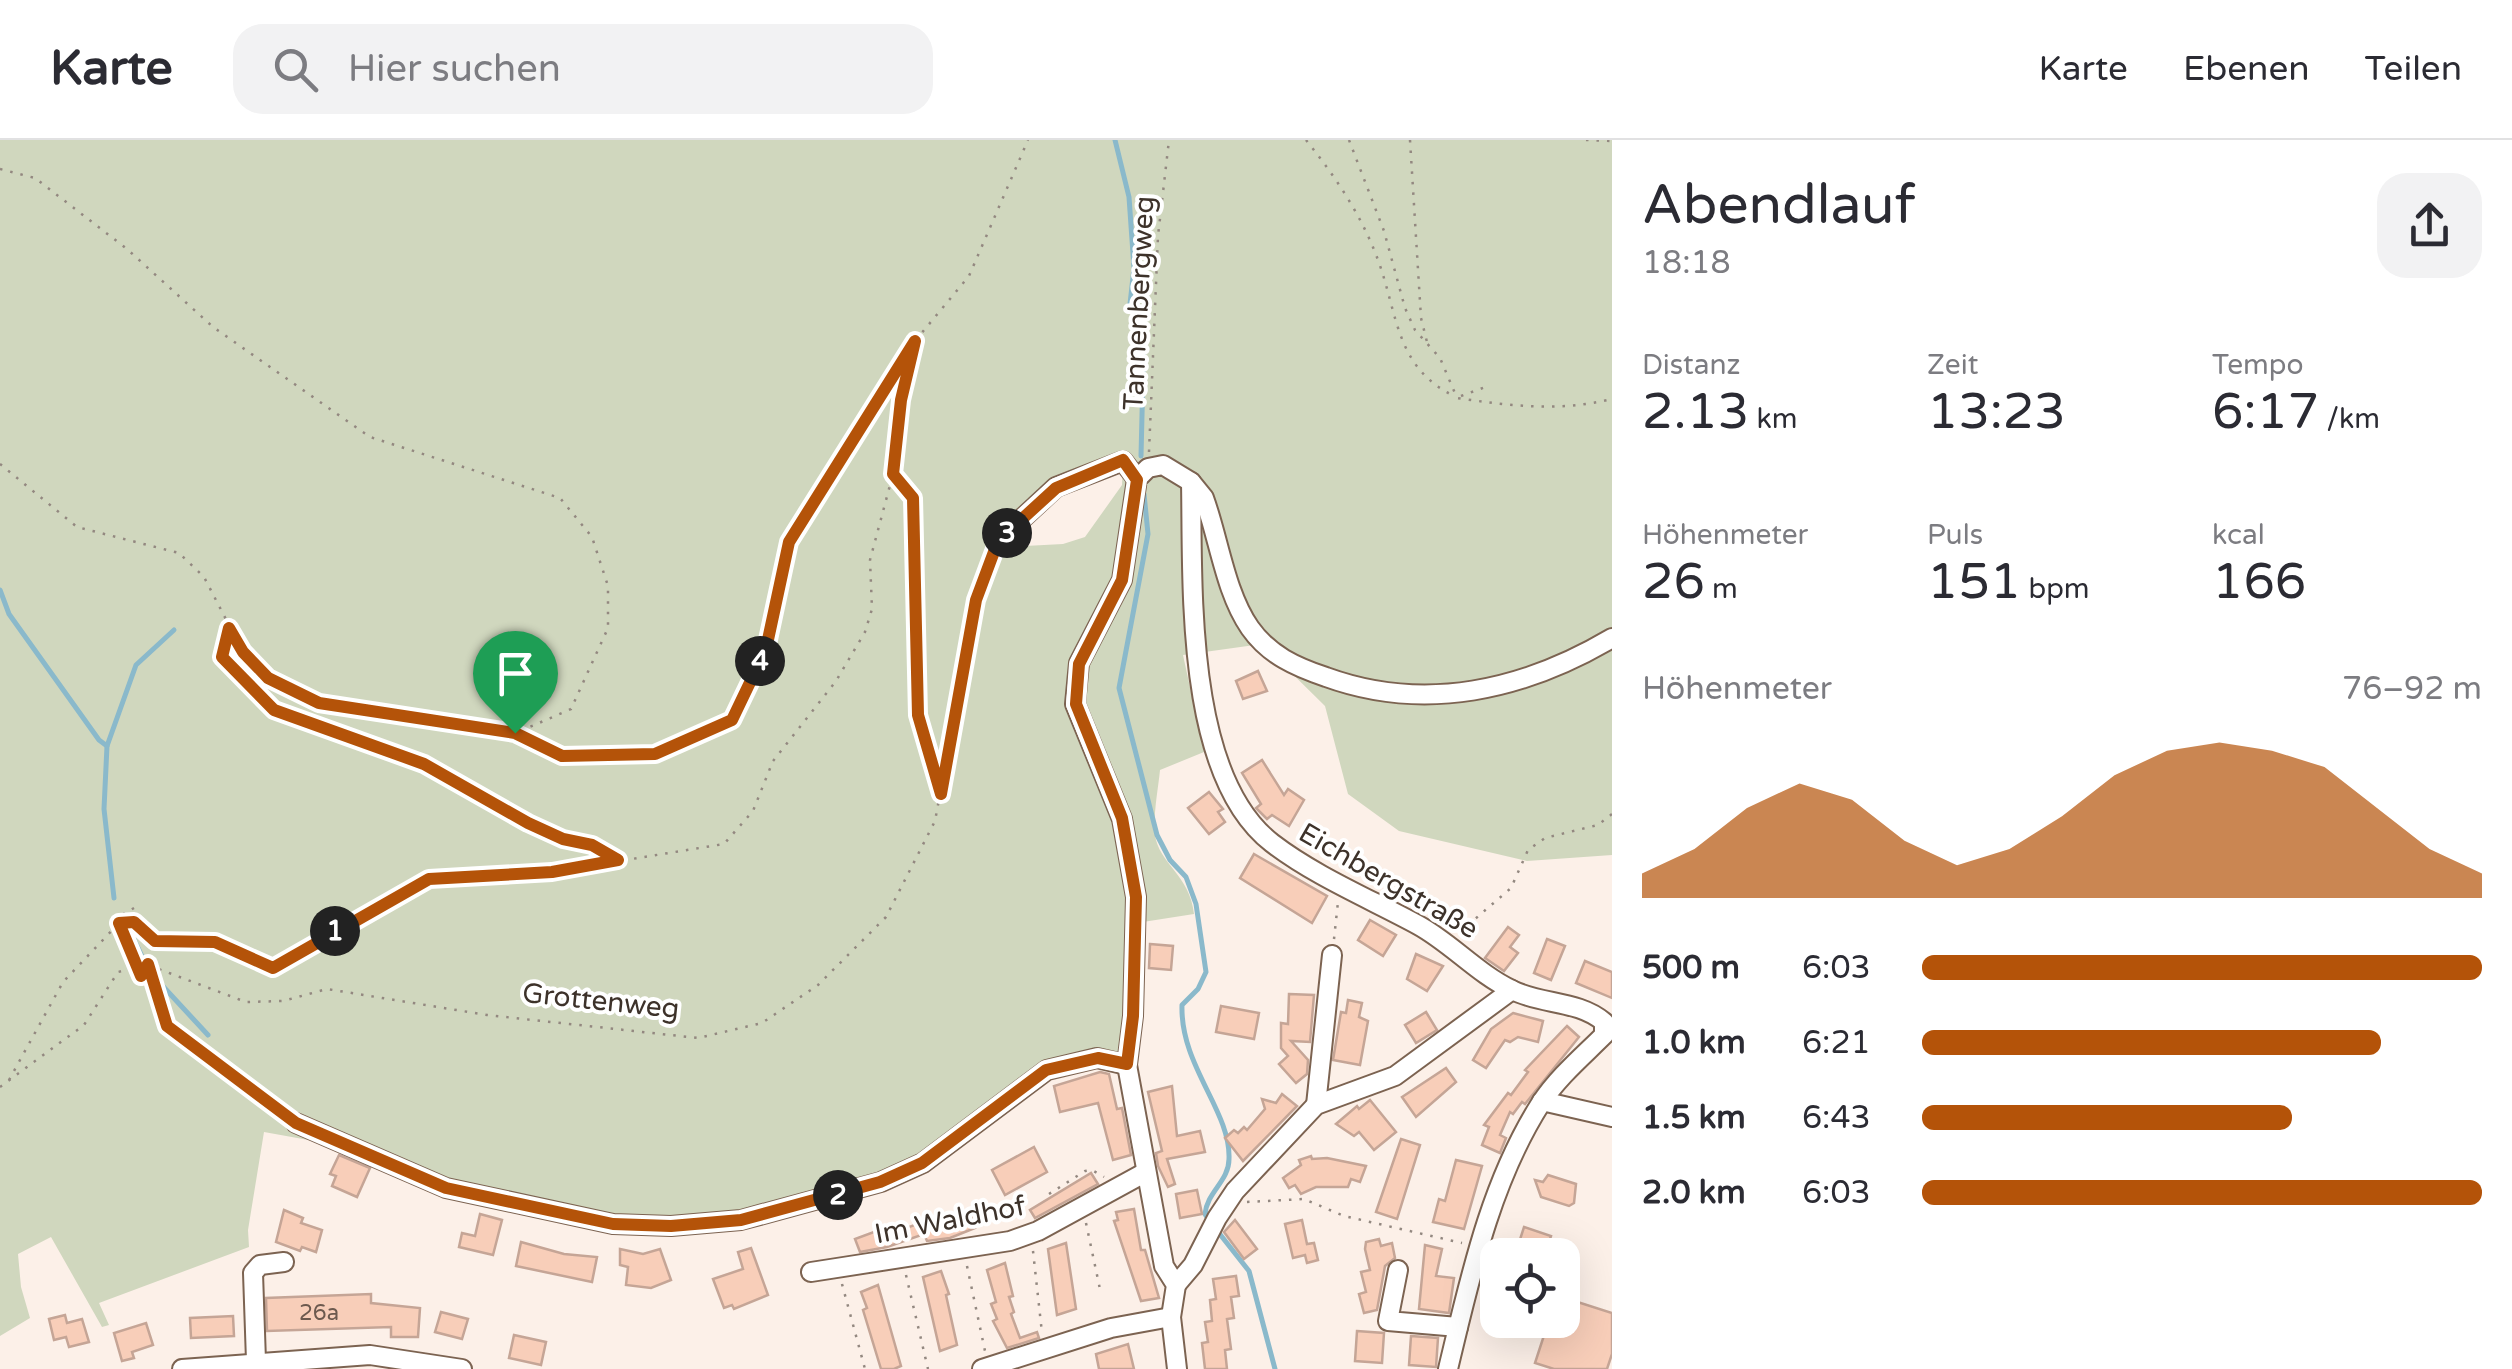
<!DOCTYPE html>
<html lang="de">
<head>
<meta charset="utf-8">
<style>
  body { margin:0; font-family:"Varela Round",sans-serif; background:#f2f2f3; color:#2b2b33; height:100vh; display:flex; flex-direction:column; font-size:38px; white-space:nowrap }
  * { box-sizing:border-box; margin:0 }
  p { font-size:32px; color:#7c7c81 }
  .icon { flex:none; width:55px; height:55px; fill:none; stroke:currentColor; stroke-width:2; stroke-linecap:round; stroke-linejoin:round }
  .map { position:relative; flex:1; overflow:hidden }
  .sheet { display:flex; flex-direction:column; background:#fff; width:900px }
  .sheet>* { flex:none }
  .controls { position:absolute; left:1480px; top:1098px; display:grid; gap:20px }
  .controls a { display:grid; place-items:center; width:100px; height:100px; border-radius:20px; background:#fff; box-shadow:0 10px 40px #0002; font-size:50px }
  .pin { position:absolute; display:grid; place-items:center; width:85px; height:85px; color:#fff; margin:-102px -42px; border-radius:50% 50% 50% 0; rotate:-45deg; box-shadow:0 0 10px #0007 }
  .pin .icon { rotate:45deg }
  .km { position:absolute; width:50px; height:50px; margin:-25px; border-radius:50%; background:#222; color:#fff; font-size:28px; line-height:50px; text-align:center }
  .round { display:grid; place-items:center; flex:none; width:105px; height:105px; border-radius:30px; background:#f2f2f3 }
  .headline { display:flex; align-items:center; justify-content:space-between; height:170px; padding:0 30px }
  h1 { font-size:55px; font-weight:600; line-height:75px }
  .stats { display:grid; grid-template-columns:repeat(3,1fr); gap:15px; height:170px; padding:10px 30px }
  .stats div { display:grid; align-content:center }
  .stats b { font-size:50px; font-weight:600 }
  .stats small { font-size:28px; font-weight:400 }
  .stats p { font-size:28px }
  .chart { height:280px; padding:20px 30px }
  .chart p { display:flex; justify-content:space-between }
  .chart svg { width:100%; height:180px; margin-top:10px; fill:#b45309; opacity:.7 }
  ul { padding:0 30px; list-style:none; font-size:32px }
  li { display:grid; grid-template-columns:160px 120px 1fr; align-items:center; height:75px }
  li i { height:25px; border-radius:12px; background:#b45309 }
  header { display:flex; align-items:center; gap:60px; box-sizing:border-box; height:140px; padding:0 50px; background:#fff; border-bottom:2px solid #e1e1e2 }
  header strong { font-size:48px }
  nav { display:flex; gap:55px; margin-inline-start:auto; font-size:35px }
  .search { width:700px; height:90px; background:#f2f2f3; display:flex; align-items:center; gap:25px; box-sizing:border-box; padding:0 35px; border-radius:30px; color:#7c7c81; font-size:38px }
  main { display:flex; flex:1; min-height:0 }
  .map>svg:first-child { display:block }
</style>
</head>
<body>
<header>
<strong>Karte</strong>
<div class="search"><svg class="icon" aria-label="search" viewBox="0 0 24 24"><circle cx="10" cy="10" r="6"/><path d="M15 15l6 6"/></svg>Hier suchen</div>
<nav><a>Karte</a><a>Ebenen</a><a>Teilen</a></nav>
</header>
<main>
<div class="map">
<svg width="1612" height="1229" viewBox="0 0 1612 1229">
  <rect width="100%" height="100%" fill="#fcf0e8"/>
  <!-- green -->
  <path fill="#d0d7be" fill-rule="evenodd" d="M0 0H1612V715L1527 721 1399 691 1348 654 1325 566 1262 504 1183 515 1204 612 1160 630C1158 650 1153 675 1155 695 1159 724 1190 735 1194 774L1130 784 1127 878 1119 913 1102 910 1052 918 922 1016 886 1034 748 1074 701 1079 595 1075 441 1043 325 1003 264 992 248 1090 249 1107 99 1163 109 1185 102 1187 51 1097 18 1114 21 1147 30 1178 0 1196ZM1123 321 1122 345 1085 397 1063 404 1025 406C1034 348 1074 340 1123 321Z"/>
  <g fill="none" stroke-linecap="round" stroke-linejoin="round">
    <!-- stream -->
    <g stroke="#8ab9cb" stroke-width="5">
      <path d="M1115 0 1129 57 1134 128 1130 164 1144 194 1141 316"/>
      <path d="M1144 354 1148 394 1119 548 1157 695 1170 720 1186 737 1196 764 1206 832 1198 849 1182 865C1180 926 1231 971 1229 1019 1229 1041 1207 1052 1205 1074L1209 1080"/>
      <path d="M0 450 9 474 99 600 107 606 104 669 114 758"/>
      <path d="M107 606 136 525 174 490"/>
      <path d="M131 793 148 829"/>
      <path d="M159 842 208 895"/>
      <path d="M1215 1088 1249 1131 1275 1229"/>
    </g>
  </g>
  <!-- building -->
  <g fill="#f8ceb9" stroke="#c5a596" stroke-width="2.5">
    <path d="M1258 531 1267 551 1243 559 1236 541Z"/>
    <path d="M1262 620 1284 655 1288 649 1304 660 1289 686 1272 675 1267 679 1256 668 1261 664 1242 633Z"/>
    <path d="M1209 652 1223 669 1218 672 1225 682 1209 694 1188 668Z"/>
    <path d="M1254 714 1327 756 1312 783 1240 738Z"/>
    <path d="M1370 780 1396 795 1383 816 1358 800Z"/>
    <path d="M1508 787 1519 795 1510 807 1518 813 1504 831 1485 818Z"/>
    <path d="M1547 799 1565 806 1551 840 1534 833Z"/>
    <path d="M1150 804 1173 806 1171 830 1149 828Z"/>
    <path d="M1416 814 1443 826 1427 851 1407 839Z"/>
    <path d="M1585 821 1612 832V858L1576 843Z"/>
    <path d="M1289 854 1314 855 1310 902 1291 901 1308 920 1307 934 1296 943 1279 924 1288 916 1281 908V883L1288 884Z"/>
    <path d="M1348 860 1362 863 1359 877 1368 881 1360 925 1333 920 1341 872 1346 873Z"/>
    <path d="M1221 866 1259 873 1254 899 1216 892Z"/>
    <path d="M1426 872 1437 890 1416 903 1405 885Z"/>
    <path d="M1513 873 1543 881 1538 902 1518 897 1510 902 1505 900 1486 928 1473 920 1491 889Z"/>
    <path d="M1567 886 1579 897 1525 964 1522 962 1513 974 1510 972 1500 995 1506 998 1500 1013 1482 1005 1489 987 1484 985 1508 953 1511 955 1528 932 1525 930Z"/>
    <path d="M1446 928 1456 942 1416 977 1402 957Z"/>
    <path d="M1100 932 1109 934 1117 969 1122 968 1131 1015 1113 1020 1098 963 1060 972 1054 946Z"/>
    <path d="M1172 946 1177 996 1200 991 1205 1012 1167 1019 1175 1044 1168 1047 1158 1026 1156 1013 1162 1011 1148 952Z"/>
    <path d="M1282 954 1297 966 1243 1021 1225 998 1234 990 1238 993 1244 987 1247 990 1265 969 1262 959 1276 963Z"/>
    <path d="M1370 960 1396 992 1374 1010 1359 992 1354 996 1336 984 1357 966 1359 969Z"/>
    <path d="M1401 999 1420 1005 1397 1079 1376 1072Z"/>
    <path d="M1034 1007 1047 1032 1005 1055 992 1030Z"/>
    <path d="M339 1015 370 1028 357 1057 332 1046 336 1036 330 1034Z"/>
    <path d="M1311 1016 1312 1019 1327 1018 1366 1026 1360 1042 1351 1039 1348 1047H1316L1301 1054 1295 1045 1289 1048 1283 1038 1301 1025 1299 1020Z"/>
    <path d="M1456 1020 1482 1026 1464 1089 1433 1082 1439 1059 1445 1061Z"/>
    <path d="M1091 1033 1098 1044 1035 1078 1030 1070Z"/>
    <path d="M1548 1035 1576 1044 1574 1063 1569 1066 1541 1057 1535 1040 1543 1042Z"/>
    <path d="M1197 1050 1202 1074 1180 1078 1176 1054Z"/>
    <path d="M1134 1069 1141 1110H1145L1159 1158 1141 1161 1114 1081 1118 1080 1116 1072Z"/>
    <path d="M284 1070 303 1078 301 1083 322 1090 316 1112 302 1107 300 1111 276 1102Z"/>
    <path d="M969 1071 975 1088 950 1098 927 1101 924 1094 887 1107 860 1112 855 1099 898 1083 901 1090 920 1083 922 1089Z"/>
    <path d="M480 1074 502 1080 493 1115 459 1107 462 1093 475 1096Z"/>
    <path d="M1235 1080 1257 1109 1244 1119 1224 1092Z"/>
    <path d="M1302 1080 1307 1104 1314 1103 1318 1120 1307 1123 1305 1115 1293 1118 1285 1084Z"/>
    <path d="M1524 1087 1551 1096 1545 1115H1515Z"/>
    <path d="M1379 1099 1381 1106 1392 1103 1395 1118 1385 1126 1377 1170 1364 1173 1359 1154 1366 1152 1361 1132 1370 1130 1365 1109 1366 1102Z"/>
    <path d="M521 1102 564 1114 597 1117 592 1142 516 1126Z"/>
    <path d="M1066 1103 1076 1169 1057 1175 1048 1109Z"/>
    <path d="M1425 1105 1442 1109 1436 1136 1454 1138 1449 1173 1419 1169Z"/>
    <path d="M751 1108 768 1155 734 1169 732 1165 724 1168 713 1139 743 1129 738 1112Z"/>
    <path d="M620 1109 643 1114 660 1109 671 1140 651 1148 626 1145 628 1127 620 1125Z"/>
    <path d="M1005 1123 1013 1156 1009 1157 1014 1172 1011 1174 1020 1198 1037 1192 1039 1198 1007 1208 993 1181 997 1179 991 1164 996 1162 987 1130Z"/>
    <path d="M941 1131 949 1154 946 1155 957 1205 940 1211 923 1137Z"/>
    <path d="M1236 1136 1239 1156 1231 1157 1234 1178 1227 1179 1231 1209 1225 1210 1227 1229H1205L1202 1203 1208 1202 1205 1182 1212 1181 1210 1160 1216 1159 1213 1139Z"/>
    <path d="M878 1145 901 1226 894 1229H881L863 1170 867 1168 861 1152Z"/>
    <path d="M371 1154V1163L420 1168 418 1197H391V1187L267 1191 266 1158Z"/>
    <path d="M1562 1157 1612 1173V1214L1607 1229H1554L1535 1223 1549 1180H1562Z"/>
    <path d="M441 1172 468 1179 462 1199 435 1192Z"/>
    <path d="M65 1175 67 1183 82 1179 89 1202 69 1207 66 1197 54 1200 49 1179Z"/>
    <path d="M233 1176 234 1196 191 1198 190 1178Z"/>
    <path d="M146 1183 153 1205 132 1212 134 1218 122 1221 114 1193Z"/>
    <path d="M1357 1191 1384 1193 1382 1223 1355 1221Z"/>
    <path d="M514 1195 546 1202 541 1225 509 1218Z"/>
    <path d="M1411 1196 1438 1198 1436 1227 1409 1225Z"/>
    <path d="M1128 1204 1134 1229H1099L1096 1214Z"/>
  </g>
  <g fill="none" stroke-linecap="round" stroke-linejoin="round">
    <!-- minor casing -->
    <g stroke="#7c6351" stroke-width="22">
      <g id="minor">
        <path d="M1191 342C1193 444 1184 635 1272 703 1315 736 1370 759 1418 785 1451 803 1478 834 1512 850 1542 865 1578 860 1604 882V895C1583 916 1558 937 1541 963 1490 1043 1470 1138 1448 1229"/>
        <path d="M998 401 1056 347 1123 321 1137 339"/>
        <path d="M1542 961 1612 977"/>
        <path d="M1316 965 1332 815"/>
        <path d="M296 983 446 1048 613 1084 671 1086 741 1080 881 1042 923 1023 1047 930 1097 918 1127 925"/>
        <path d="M1398 1130 1388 1181 1458 1187"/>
        <path d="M811 1132 1010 1101 1038 1091 1146 1032"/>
        <path d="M1176 1145 1193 1125 1217 1078 1235 1051 1316 965 1395 936 1512 850"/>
        <path d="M256 1221 253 1133 260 1125 284 1122"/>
        <path d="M182 1229 370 1215 462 1229"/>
        <path d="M982 1229 1111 1188 1171 1177"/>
        <path d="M1177 1229 1171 1177 1176 1145 1164 1126 1127 925 1133 876 1136 757 1122 679 1075 564 1079 523 1122 440 1137 339 1148 328 1163 325 1191 342 1204 358C1219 399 1225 452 1250 488 1269 515 1296 527 1326 537 1425 573 1524 550 1612 498"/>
      </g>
    </g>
    <!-- path -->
    <g stroke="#938880" stroke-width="2.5" stroke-dasharray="2.5 8" stroke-linecap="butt">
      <path d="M1306 0C1335 36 1362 76 1378 120 1398 174 1395 227 1454 256"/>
      <path d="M1349 0 1384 91 1405 168 1415 190 1440 218 1457 258C1512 266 1558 272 1612 259"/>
      <path d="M1410 0 1421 178 1428 206"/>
      <path d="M1586 0 1612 1"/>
      <path d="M0 29 35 38 127 109 213 187 370 297 560 358 592 397 608 446V488L571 569 516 593"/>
      <path d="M1461 256 1488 246"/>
      <path d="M1149 312 1158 96 1169 0"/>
      <path d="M0 324 77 387 179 413 204 437 243 512 268 538 319 563 515 593 562 616 655 613 732 580 766 509 789 403 915 201 969 136 1028 0"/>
      <path d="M894 335 913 358 918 575 940 652"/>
      <path d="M229 490 222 517 273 571 424 624 528 683 563 699 592 705 615 718"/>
      <path d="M134 768 120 776 119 783 141 836 148 825 167 886 283 974"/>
      <path d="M1460 792 1511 748 1528 710 1545 698 1598 685 1612 674"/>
      <path d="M1334 799 1338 762"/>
      <path d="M9 940 63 842 119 783 135 782 155 801 215 802 273 827 429 739 552 732 724 704 753 671 773 621 836 541 865 492 872 469 870 420 893 334 901 260 914 204"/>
      <path d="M0 947 84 885 118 832 148 825 246 862 283 861 327 849 487 875 698 898 762 883 818 845 886 777 935 681 976 460 992 417"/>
      <path d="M1049 1054 1085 1031 1092 1030 1104 1037"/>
      <path d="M1247 1062 1304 1059 1344 1076 1462 1103"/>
      <path d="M1086 1083 1101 1154"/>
      <path d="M1033 1111 1042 1193"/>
      <path d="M967 1126 985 1211"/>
      <path d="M906 1135 928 1229"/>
      <path d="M842 1144 865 1229"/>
    </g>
    <!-- minor -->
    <use href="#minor" stroke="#fff" stroke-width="18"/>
  </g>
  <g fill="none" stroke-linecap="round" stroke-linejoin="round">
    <!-- route casing -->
    <g stroke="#fff" stroke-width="20">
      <path id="route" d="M915 201 901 260 893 334 913 358 918 575 941 654 976 460 998 401 1056 348 1123 320 1137 340 1122 440 1079 524 1076 564 1122 678 1136 757 1133 876 1127 924 1098 918 1046 930 922 1023 880 1042 741 1080 671 1086 613 1084 446 1048 296 983 167 886 148 824 141 836 119 783 134 782 155 801 215 802 273 828 429 739 552 732 618 720 592 705 563 699 528 683 424 624 274 570 222 517 229 488 243 512 268 538 319 563 515 593 562 616 655 614 732 580 766 509 789 402Z"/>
    </g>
    <!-- route -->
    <use href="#route" stroke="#b45309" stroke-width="12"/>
  </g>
  <g text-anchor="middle" stroke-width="8" stroke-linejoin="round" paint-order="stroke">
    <!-- number labels -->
    <g font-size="22" fill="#6c594e">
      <text x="319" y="1180">26a</text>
    </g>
    <!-- street labels -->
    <g font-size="28" fill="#3d322a" stroke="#fff">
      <text transform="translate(1138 163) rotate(-87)" y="10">Tannenbergweg</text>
      <text transform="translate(1389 740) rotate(30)" y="10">Eichbergstraße</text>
      <text transform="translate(601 860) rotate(6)" y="10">Grottenweg</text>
      <text transform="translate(950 1079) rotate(-11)" y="10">Im Waldhof</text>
    </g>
  </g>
</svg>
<div class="controls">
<a><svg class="icon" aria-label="locate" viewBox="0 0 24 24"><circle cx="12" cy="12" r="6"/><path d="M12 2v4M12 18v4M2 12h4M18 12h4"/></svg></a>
</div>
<div class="pin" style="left:515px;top:593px;background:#1e9e55"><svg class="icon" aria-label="arrive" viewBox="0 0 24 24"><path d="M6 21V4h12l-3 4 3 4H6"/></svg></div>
<b class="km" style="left:335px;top:791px">1</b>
<b class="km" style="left:838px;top:1055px">2</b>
<b class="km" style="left:1007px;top:393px">3</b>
<b class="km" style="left:760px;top:521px">4</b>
</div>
<section class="sheet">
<div class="headline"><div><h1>Abendlauf</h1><p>18:18</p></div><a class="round"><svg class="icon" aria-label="share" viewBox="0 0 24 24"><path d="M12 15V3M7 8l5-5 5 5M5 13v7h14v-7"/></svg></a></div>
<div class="stats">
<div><p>Distanz</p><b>2.13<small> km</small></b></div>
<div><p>Zeit</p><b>13:23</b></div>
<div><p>Tempo</p><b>6:17<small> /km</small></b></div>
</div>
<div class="stats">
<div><p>Höhenmeter</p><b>26<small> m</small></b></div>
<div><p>Puls</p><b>151<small> bpm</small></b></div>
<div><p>kcal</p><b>166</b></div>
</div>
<div class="chart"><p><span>Höhenmeter</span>76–92 m</p>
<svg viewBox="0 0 160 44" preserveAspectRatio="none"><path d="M0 44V38L10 32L20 22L30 16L40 20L50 30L60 36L70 32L80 24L90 14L100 8L110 6L120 8L130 12L140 22L150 32L160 38V44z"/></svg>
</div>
<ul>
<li><b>500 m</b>6:03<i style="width:100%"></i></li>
<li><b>1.0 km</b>6:21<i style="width:82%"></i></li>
<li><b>1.5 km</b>6:43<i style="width:66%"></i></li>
<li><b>2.0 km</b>6:03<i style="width:100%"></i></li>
</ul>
</section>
</main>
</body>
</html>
